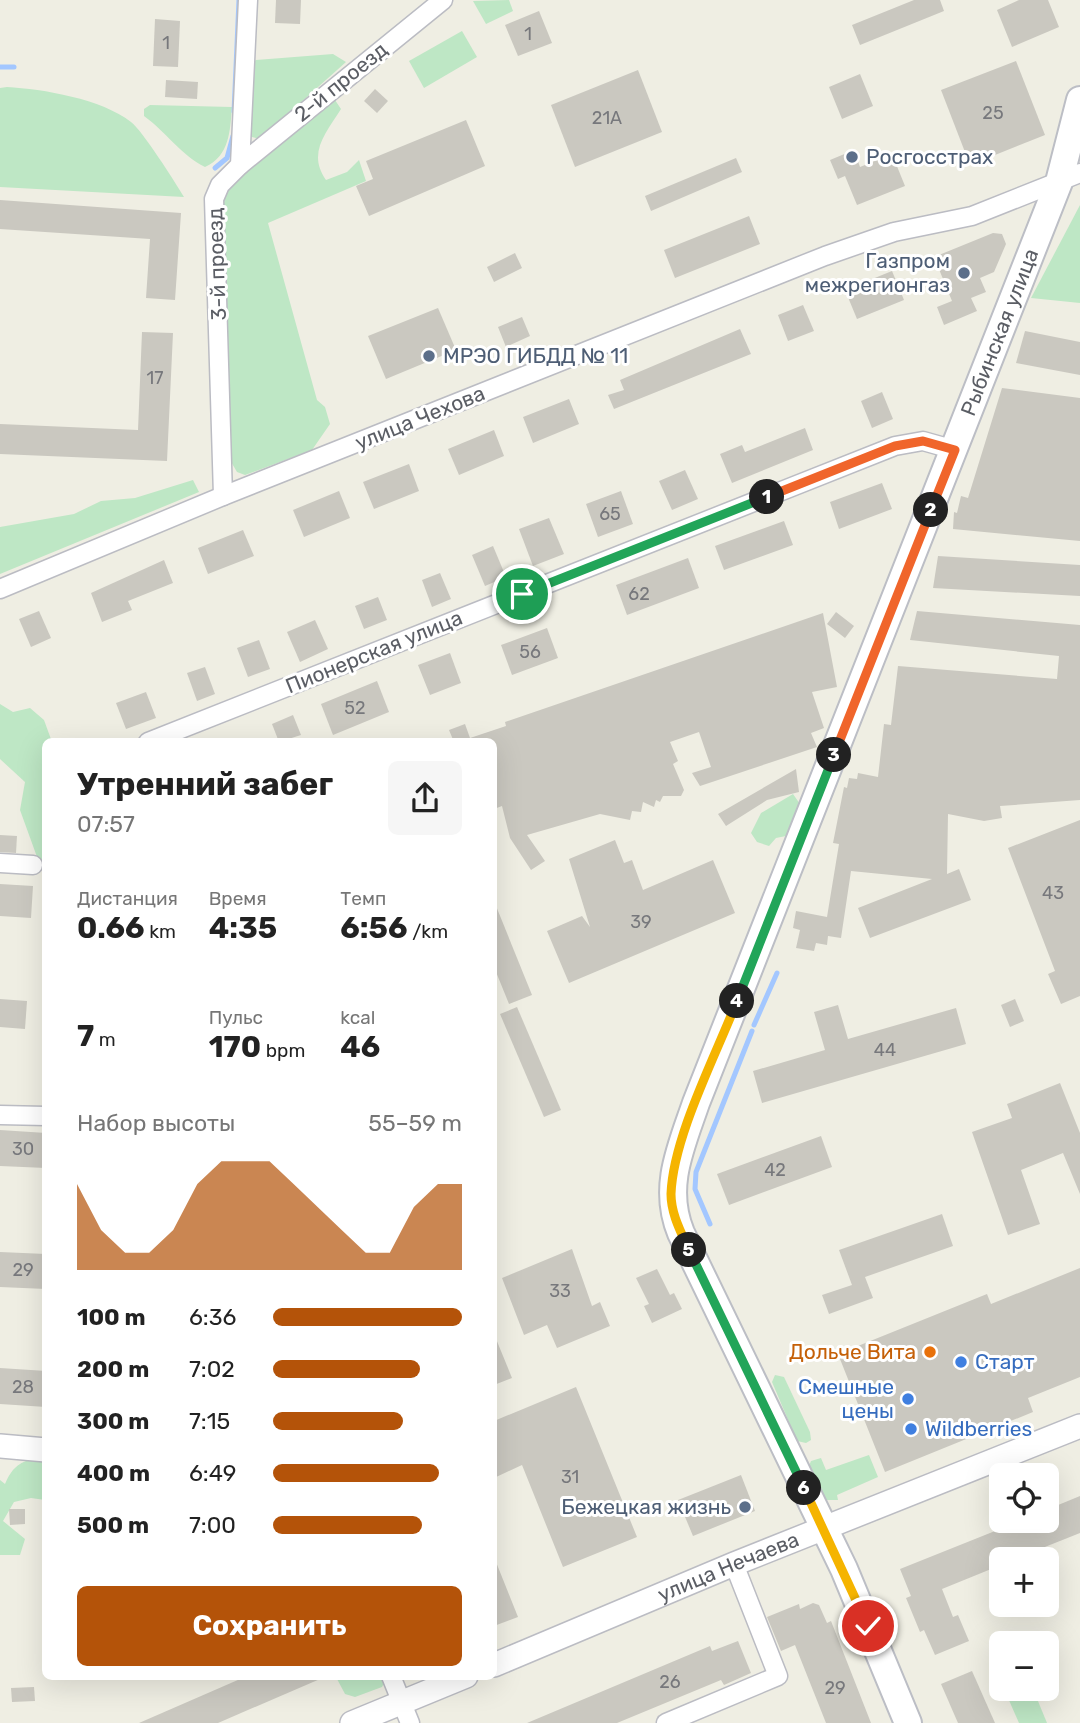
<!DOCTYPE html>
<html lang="ru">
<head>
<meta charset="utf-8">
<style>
  body { margin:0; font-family:Rubik,sans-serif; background:#f6f6f6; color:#222; height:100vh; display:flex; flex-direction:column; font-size:26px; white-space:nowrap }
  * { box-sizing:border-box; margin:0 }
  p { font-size:23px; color:#767676 }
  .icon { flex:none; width:38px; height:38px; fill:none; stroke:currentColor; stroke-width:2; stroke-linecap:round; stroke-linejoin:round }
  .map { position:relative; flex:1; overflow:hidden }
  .panel { position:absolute; left:42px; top:738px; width:455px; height:942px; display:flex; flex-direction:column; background:#fff; border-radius:10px; box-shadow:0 7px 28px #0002 }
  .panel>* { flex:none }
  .buttons { position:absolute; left:989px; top:1463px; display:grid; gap:14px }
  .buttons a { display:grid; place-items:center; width:70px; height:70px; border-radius:10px; background:#fff; box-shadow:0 7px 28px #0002; font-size:35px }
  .pin { position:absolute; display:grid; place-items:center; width:60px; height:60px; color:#fff; margin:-30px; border:4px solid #fff; border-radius:50%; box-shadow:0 2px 7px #0007 }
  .km { position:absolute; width:35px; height:35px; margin:-18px; border-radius:50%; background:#222; color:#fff; font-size:19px; line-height:35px; text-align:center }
  .round { display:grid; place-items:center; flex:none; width:74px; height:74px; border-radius:10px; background:#f6f6f6 }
  .overview { display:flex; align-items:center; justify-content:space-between; height:119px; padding:0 35px }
  h1 { font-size:32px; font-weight:700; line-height:52px }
  .stats { display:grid; grid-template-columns:repeat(3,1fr); gap:10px; height:119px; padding:7px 35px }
  .stats div { display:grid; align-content:center }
  .stats b { font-size:30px; font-weight:700 }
  .stats small { font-size:19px; font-weight:400 }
  .stats p { font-size:19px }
  .chart { height:196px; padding:14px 35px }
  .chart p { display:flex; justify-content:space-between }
  .chart svg { width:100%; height:126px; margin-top:7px; fill:#b45309; opacity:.7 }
  .button { display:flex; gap:14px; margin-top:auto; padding:14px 35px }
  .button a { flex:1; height:80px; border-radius:10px; background:#b45309; color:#fff; font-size:28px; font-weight:700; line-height:80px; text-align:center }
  ul { padding:0 35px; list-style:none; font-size:23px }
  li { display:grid; grid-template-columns:112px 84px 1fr; align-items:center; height:52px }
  li i { height:18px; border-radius:9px; background:#b45309 }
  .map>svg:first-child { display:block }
</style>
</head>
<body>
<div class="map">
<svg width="1080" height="1723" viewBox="0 0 1080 1723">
  <rect width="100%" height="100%" fill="#efeee3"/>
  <!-- green -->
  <g fill="#bee7c5">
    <path d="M509 0 513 11 486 24 473 1Z"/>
    <path d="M462 31 477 57 424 88 409 61Z"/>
    <path d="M333 54 346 62 260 139 248 136 250 64 256 60Z"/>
    <path d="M7 87C43 89 102 99 131 122 142 130 175 182 184 197L0 187V88Z"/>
    <path d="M335 100 341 109C326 133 307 153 326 180L347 172 359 160 366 181 268 223 317 400 325 407 330 424 312 450 245 475 237 472 230 460 223 202C234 163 302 124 335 100Z"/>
    <path d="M150 105 232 107C230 130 230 156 205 167 182 156 165 131 144 116V109Z"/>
    <path d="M1080 205V303L1031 298Z"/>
    <path d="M193 480 199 492 0 574V527L74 514 101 501 135 498Z"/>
    <path d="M0 704 13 712 30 708 44 720 52 742H46L45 879 20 810 25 782 0 759Z"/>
    <path d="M793 794 800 804 786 836 776 838 769 846 757 842 751 833 761 813Z"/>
    <path d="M775 1375 784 1377 810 1432 811 1440 806 1443 797 1441 772 1382Z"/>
    <path d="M869 1455 878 1477 837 1495 838 1500H826L809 1466 811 1461 821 1458 826 1470Z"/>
    <path d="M34 1458 45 1463V1500L31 1498 14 1502 3 1521 25 1539 20 1555H0V1480L5 1484C12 1468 18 1463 34 1458Z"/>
    <path d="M336 1677H384L385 1681 382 1687 355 1697 345 1694Z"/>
    <path d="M1004 1689H1033L1047 1723H1019Z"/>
  </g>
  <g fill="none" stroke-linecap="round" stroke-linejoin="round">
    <!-- stream -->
    <g stroke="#a3c7ff" stroke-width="5">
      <path d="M0 67H14"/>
      <path d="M234 112 239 0"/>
      <path d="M215 168 227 158 233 136"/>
      <path d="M754 1025 777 973"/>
      <path d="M710 1224 695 1189 696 1172 752 1031"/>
    </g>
  </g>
  <!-- building -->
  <g fill="#cac8c0">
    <path d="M276 0H301L300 24 275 23Z"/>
    <path d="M914 0H940L944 11 860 45 852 25Z"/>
    <path d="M1019 0H1048L1059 27 1012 47 997 10Z"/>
    <path d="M539 11 552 43 518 56 505 25Z"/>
    <path d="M155 19 180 21 178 67 153 66Z"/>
    <path d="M1016 61 1045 135 970 165 941 90Z"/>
    <path d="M638 70 662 132 575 167 551 105Z"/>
    <path d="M860 74 873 106 842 119 829 87Z"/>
    <path d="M166 80 198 82 197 99 165 97Z"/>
    <path d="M375 89 388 101 377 113 364 101Z"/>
    <path d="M466 120 485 166 369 216 356 186 373 179 366 161Z"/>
    <path d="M854 150 860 167 892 154 905 186 857 205 845 176 838 179 830 160Z"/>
    <path d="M736 158 742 172 651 211 645 196Z"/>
    <path d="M0 200 181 213 175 300 146 298 150 239 0 229Z"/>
    <path d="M749 216 760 244 675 278 664 250Z"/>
    <path d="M993 233 1002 234 1006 244 994 272 980 278 986 292 971 298 977 311 944 325 937 307 952 301 934 257Z"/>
    <path d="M515 253 522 268 494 282 487 267Z"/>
    <path d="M892 271 904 300 857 319 845 290Z"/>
    <path d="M803 305 814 331 788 341 778 315Z"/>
    <path d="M438 308 456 350 386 379 368 336Z"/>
    <path d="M522 317 530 336 506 347 498 327Z"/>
    <path d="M740 329 751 354 614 409 608 395 624 390 620 380Z"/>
    <path d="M1025 331 1080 342V375L1016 363Z"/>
    <path d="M142 332 173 333 167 461 0 454V424L138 430Z"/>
    <path d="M1002 388 1080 398V541L953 529 954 512 957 513 961 496 968 498Z"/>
    <path d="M882 392 893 419 872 428 861 401Z"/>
    <path d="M569 399 579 424 533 443 523 417Z"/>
    <path d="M805 428 813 450 732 483 720 454 742 445 745 452Z"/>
    <path d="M494 430 504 456 459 475 448 449Z"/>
    <path d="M409 464 419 491 374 509 363 482Z"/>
    <path d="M685 470 698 499 672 510 659 481Z"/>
    <path d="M882 483 892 509 839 529 830 502Z"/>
    <path d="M339 491 350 518 304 537 293 510Z"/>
    <path d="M621 491 633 524 598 537 586 504Z"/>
    <path d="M549 518 564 554 533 566 519 529Z"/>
    <path d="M784 521 793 545 724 570 715 546Z"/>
    <path d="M243 530 254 556 208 574 198 548Z"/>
    <path d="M493 546 506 577 485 586 472 555Z"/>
    <path d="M938 556 1080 565V596L933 588Z"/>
    <path d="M688 558 699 588 627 615 616 585Z"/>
    <path d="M164 560 173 583 128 601 132 610 102 622 91 593Z"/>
    <path d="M440 573 451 599 432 607 422 580Z"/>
    <path d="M378 597 387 620 364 629 355 606Z"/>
    <path d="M39 611 51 638 31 647 19 619Z"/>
    <path d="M917 611 1080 625V800L1000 806 1002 818 984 821 948 814 947 874 959 869 971 900 870 938 858 908 932 879 851 871 841 938 828 936 827 945 816 943 814 951 796 948 800 930 793 928 796 911 827 917 839 844 833 843 844 787 847 788 849 778 857 779 858 773 878 777 884 724 891 725 898 666 1057 679 1059 656 910 640Z"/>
    <path d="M836 612 854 626 845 638 827 624Z"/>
    <path d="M823 613 837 687 812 692 824 728 811 733 817 747 700 786 692 773 711 767 699 732 670 742 678 761 673 764 684 790 681 796H663L660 802 656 800 654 807 643 802 641 812 632 811 630 820 600 814 527 835 545 861 531 870 510 838 502 806 494 809V742H454L449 730 465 724 470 738 506 726 505 722Z"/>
    <path d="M315 620 328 649 300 662 287 632Z"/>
    <path d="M547 628 558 658 512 675 501 645Z"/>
    <path d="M259 640 270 669 248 677 237 648Z"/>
    <path d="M450 653 461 683 430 695 418 665Z"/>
    <path d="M205 667 215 694 197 701 187 673Z"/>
    <path d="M377 681 389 712 333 735 321 704Z"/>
    <path d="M146 692 156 718 126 729 116 703Z"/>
    <path d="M293 715 301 735 279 742 272 724Z"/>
    <path d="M796 769 799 792 767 800 726 826 718 814Z"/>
    <path d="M1080 820V996L1061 1004 1048 974 1055 971 1008 848Z"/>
    <path d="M0 835 17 836 16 853 0 852Z"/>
    <path d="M615 840 624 863 632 860 643 890 713 860 735 913 569 983 547 931 582 916 590 927 569 859Z"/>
    <path d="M0 884 33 886 31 918 0 916Z"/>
    <path d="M494 901 532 995 509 1004 494 967Z"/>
    <path d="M0 999 27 1001 25 1029 0 1027Z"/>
    <path d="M1015 999 1024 1021 1010 1027 1001 1005Z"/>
    <path d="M838 1005 848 1039 956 1008 966 1044 762 1103 753 1071 825 1050 814 1012Z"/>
    <path d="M517 1007 561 1110 544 1117 500 1014Z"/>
    <path d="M1060 1083 1080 1133V1194L1063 1153 1021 1170 1040 1224 1008 1235 972 1132 1012 1118 1007 1104Z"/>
    <path d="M0 1130 46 1133V1168L0 1166Z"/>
    <path d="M821 1136 832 1167 729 1205 717 1174Z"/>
    <path d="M942 1214 953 1246 865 1277 873 1298 829 1314 822 1295 852 1285 839 1250Z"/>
    <path d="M572 1249 592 1306 600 1302 610 1326 557 1348 547 1325 524 1335 502 1278Z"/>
    <path d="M0 1252 46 1254V1289L0 1287Z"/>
    <path d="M1080 1268V1377L1028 1398 1033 1412 885 1472 838 1354 987 1294 991 1304Z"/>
    <path d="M657 1269 670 1295 674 1293 682 1309 652 1323 644 1306 649 1304 636 1278Z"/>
    <path d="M494 1334 512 1378 494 1385Z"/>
    <path d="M0 1368 46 1371V1407L0 1404Z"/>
    <path d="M576 1387 637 1537 563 1567 522 1465 494 1478V1421Z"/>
    <path d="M741 1475 755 1511 693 1536 678 1500Z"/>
    <path d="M1080 1496V1533L1015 1559H1001V1565L942 1589 953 1617 958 1615 969 1641 935 1655 924 1630 920 1632 906 1598 911 1596 900 1569 1020 1521H1046V1510Z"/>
    <path d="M9 1509H25V1524L10 1525Z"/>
    <path d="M494 1557 518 1617 494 1626Z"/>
    <path d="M813 1603 819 1605 827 1623 831 1621 871 1723H826L795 1645 781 1651 767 1617 799 1604 800 1609Z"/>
    <path d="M738 1641 751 1673 724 1685 721 1680 617 1723H527L710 1646 712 1651Z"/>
    <path d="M972 1671 995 1723H958L941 1684Z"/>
    <path d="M247 1676H327L218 1723H139Z"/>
    <path d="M34 1687 35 1701 12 1702 11 1688Z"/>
  </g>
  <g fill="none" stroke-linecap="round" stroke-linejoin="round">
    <!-- minor casing -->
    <g stroke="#bbbcc3" stroke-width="21">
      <g id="minor">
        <path d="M240 165 443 0"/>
        <path d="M223 496 214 199 220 185 240 165 248 0"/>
        <path d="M0 589 223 496 825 256 894 232 972 216 1080 173"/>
        <path d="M148 742 895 446 923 441 955 450"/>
        <path d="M0 863 33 865"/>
        <path d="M0 1115 46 1116"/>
        <path d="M391 1676 410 1723"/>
        <path d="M666 1723 778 1676 734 1564"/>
      </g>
    </g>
    <!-- tertiary casing -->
    <g stroke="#bbbcc3" stroke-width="26">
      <g id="tertiary">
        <path d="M0 1446 46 1450"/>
        <path id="s1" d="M494 1665 734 1564 1080 1426"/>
        <path d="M352 1723 466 1676"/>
      </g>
    </g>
    <!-- secondary casing -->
    <g stroke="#bcbec5" stroke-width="30">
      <g id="secondary">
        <path id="s2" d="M908 1723 844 1569 681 1233C662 1187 681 1147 696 1103L1059 182 1080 100"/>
      </g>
    </g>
    <!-- minor -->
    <use href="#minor" stroke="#fff" stroke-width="18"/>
    <!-- tertiary -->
    <use href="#tertiary" stroke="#fff" stroke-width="23"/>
    <!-- secondary -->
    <use href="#secondary" stroke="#fff" stroke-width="26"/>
  </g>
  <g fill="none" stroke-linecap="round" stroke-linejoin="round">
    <!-- split-1 casing -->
    <g stroke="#fff" stroke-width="14">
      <path id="split-1" d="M522 594 767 497"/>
    </g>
    <!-- split-2 casing -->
    <g stroke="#fff" stroke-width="14">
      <path id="split-2" d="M767 497 895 446 923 441 955 450 931 510"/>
    </g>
    <!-- split-3 casing -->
    <g stroke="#fff" stroke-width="14">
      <path id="split-3" d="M834 755 931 510"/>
    </g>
    <!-- split-4 casing -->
    <g stroke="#fff" stroke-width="14">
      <path id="split-4" d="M737 1001 834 755"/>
    </g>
    <!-- split-5 casing -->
    <g stroke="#fff" stroke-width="14">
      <path id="split-5" d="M689 1250C681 1232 671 1214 671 1194 673 1137 716 1055 737 1001"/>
    </g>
    <!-- split-6 casing -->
    <g stroke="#fff" stroke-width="14">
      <path id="split-6" d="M689 1250 804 1488"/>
    </g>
    <!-- split-7 casing -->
    <g stroke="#fff" stroke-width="14">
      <path id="split-7" d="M804 1488 868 1626"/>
    </g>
    <!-- split-1 -->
    <use href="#split-1" stroke="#22a559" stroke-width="9"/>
    <!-- split-2 -->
    <use href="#split-2" stroke="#f0652b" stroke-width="9"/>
    <!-- split-3 -->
    <use href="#split-3" stroke="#f0652b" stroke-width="9"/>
    <!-- split-4 -->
    <use href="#split-4" stroke="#22a559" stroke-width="9"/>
    <!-- split-5 -->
    <use href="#split-5" stroke="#f5b400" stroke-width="9"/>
    <!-- split-6 -->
    <use href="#split-6" stroke="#22a559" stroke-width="9"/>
    <!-- split-7 -->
    <use href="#split-7" stroke="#f5b400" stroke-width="9"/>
  </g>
  <!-- markers -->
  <g fill="#5c6f8a" stroke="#fff" stroke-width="2.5">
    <circle cx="852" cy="157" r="7"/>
    <circle cx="964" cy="273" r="7"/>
    <circle cx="429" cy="356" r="7"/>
    <circle cx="745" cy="1507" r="7"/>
  </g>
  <circle fill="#e8710a" stroke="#fff" stroke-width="2.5" cx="930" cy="1352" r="7"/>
  <g fill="#3f7fe0" stroke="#fff" stroke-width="2.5">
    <circle cx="961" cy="1362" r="7"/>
    <circle cx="908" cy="1399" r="7"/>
    <circle cx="911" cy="1429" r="7"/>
  </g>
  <g text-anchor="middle" stroke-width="6" stroke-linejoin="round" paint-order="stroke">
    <!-- number labels -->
    <g font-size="18" fill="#77787c">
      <text x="528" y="40">1</text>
      <text x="166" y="49">1</text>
      <text x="993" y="119">25</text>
      <text x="607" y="124">21А</text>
      <text x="155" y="384">17</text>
      <text x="610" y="520">65</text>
      <text x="639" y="600">62</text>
      <text x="530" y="658">56</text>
      <text x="355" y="714">52</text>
      <text x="1053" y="899">43</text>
      <text x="641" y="928">39</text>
      <text x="885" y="1056">44</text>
      <text x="23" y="1155">30</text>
      <text x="775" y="1176">42</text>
      <text x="23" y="1276">29</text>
      <text x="560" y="1297">33</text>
      <text x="23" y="1393">28</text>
      <text x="570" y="1483">31</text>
      <text x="670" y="1688">26</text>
      <text x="835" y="1694">29</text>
    </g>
    <!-- street labels -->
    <g font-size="21" fill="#5b5e65" stroke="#fff">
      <text transform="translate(341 82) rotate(-39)" y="7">2-й проезд</text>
      <text transform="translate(217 264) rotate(-92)" y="7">3-й проезд</text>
      <text dy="7" stroke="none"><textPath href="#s2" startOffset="1503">Рыбинская улица</textPath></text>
      <text transform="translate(420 418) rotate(-22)" y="7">улица Чехова</text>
      <text transform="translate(374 652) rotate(-22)" y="7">Пионерская улица</text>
      <text dy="7" stroke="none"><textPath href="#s1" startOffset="254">улица Нечаева</textPath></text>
    </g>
    <!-- service labels -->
    <g font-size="21" fill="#4e5e75" stroke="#fff" text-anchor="start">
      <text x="866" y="164">Росгосстрах</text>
      <text x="950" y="268" text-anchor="end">Газпром<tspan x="950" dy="24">межрегионгаз</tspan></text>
      <text x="443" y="363">МРЭО ГИБДД № 11</text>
      <text x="731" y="1514" text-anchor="end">Бежецкая жизнь</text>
    </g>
    <!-- food labels -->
    <g font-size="21" fill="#c56008" stroke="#fff" text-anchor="end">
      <text x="916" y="1359">Дольче Вита</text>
    </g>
    <!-- shop labels -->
    <g font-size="21" fill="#366cbe" stroke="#fff" text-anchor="start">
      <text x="975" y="1369">Старт</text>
      <text x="894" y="1394" text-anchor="end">Смешные<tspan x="894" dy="24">цены</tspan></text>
      <text x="925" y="1436">Wildberries</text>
    </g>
  </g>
</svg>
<div class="buttons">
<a><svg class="icon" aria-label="locate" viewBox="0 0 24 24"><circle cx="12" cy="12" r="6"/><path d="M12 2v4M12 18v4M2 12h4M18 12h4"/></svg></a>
<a>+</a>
<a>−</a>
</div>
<div class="pin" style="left:522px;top:594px;background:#1e9e55"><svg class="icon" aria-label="arrive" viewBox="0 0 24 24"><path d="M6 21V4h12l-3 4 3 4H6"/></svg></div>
<div class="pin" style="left:868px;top:1626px;background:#d93025"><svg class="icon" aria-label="check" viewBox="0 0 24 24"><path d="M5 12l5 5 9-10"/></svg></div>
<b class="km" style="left:767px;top:497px">1</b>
<b class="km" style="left:931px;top:510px">2</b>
<b class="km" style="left:834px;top:755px">3</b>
<b class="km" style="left:737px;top:1001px">4</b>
<b class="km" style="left:689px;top:1250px">5</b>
<b class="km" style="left:804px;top:1488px">6</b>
<section class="panel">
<div class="overview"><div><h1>Утренний забег</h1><p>07:57</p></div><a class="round"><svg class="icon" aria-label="share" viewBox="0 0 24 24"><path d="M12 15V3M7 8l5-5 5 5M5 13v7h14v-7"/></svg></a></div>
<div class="stats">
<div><p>Дистанция</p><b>0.66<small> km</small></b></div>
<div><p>Время</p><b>4:35</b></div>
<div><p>Темп</p><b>6:56<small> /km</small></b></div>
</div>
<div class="stats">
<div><b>7<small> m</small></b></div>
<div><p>Пульс</p><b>170<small> bpm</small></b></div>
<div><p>kcal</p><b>46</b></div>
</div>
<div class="chart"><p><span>Набор высоты</span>55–59 m</p>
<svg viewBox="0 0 160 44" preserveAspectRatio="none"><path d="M0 44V14L10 30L20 38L30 38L40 30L50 14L60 6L70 6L80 6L90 14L100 22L110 30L120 38L130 38L140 22L150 14L160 14V44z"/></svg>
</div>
<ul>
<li><b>100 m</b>6:36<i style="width:100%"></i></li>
<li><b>200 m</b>7:02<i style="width:78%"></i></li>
<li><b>300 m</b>7:15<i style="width:69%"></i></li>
<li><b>400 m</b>6:49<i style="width:88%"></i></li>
<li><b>500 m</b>7:00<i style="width:79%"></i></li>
</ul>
<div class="button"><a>Сохранить</a></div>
</section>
</div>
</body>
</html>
